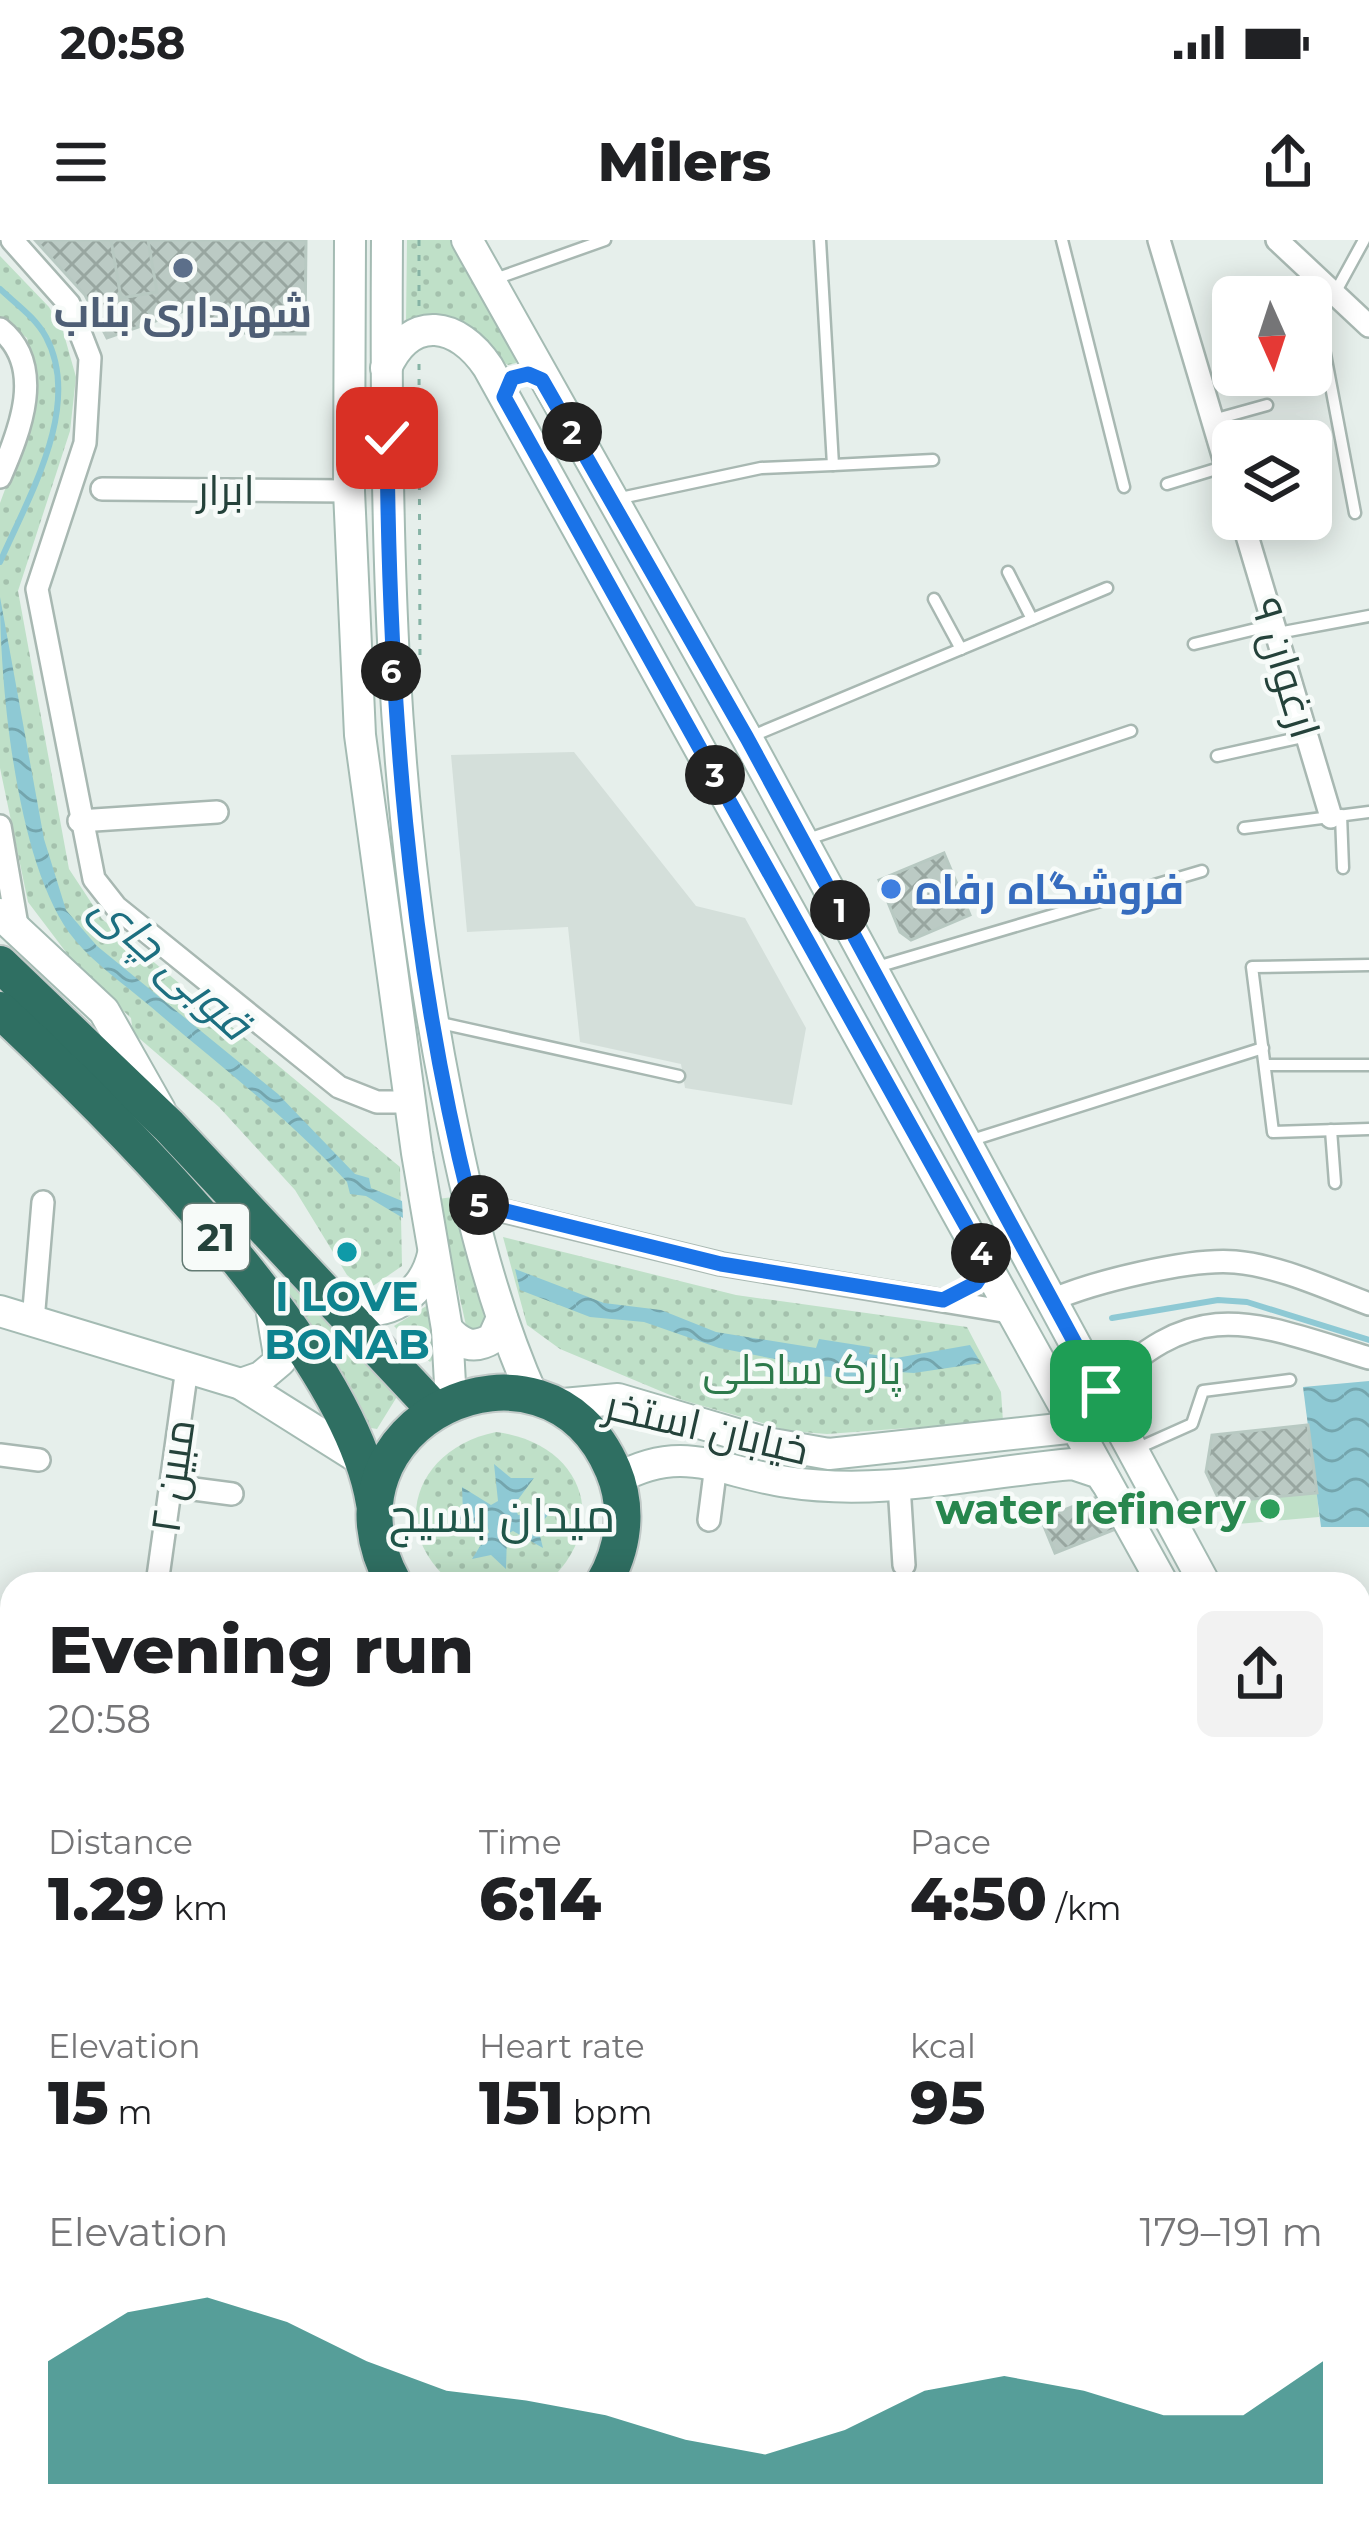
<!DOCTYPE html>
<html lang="en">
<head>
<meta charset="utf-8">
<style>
  body { margin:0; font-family:Montserrat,Cairo,sans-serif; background:#f2f2f2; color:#202124; height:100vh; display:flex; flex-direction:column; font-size:45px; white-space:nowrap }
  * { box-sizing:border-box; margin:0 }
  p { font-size:39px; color:#757577 }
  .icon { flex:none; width:66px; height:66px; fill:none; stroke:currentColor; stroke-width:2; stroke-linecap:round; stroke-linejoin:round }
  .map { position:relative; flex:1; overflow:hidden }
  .sheet { position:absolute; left:0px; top:1332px; width:1371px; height:975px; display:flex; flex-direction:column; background:#fff; border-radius:36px 36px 0 0; box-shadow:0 6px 30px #0003 }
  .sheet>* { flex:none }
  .needle { width:78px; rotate:177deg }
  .tools { position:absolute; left:1212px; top:36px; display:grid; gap:24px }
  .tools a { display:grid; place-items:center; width:120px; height:120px; border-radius:18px; background:#fff; box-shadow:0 6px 30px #0003; font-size:60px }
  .pin { position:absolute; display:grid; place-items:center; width:102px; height:102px; color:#fff; margin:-51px; border-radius:24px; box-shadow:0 6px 18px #0006 }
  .km { position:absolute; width:60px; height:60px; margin:-30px; border-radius:50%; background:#222; color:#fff; font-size:33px; line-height:60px; text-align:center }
  .round { display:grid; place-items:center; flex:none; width:126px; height:126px; border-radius:18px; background:#f2f2f2 }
  .overview { display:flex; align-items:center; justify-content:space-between; height:204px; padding:0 48px }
  h1 { font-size:66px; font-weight:800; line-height:90px }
  .figures { display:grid; grid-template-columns:repeat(3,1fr); gap:18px; height:204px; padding:12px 48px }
  .figures div { display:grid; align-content:center }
  .figures b { font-size:60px; font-weight:800 }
  .figures small { font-size:33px; font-weight:400 }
  .figures p { font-size:33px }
  .chart { height:336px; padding:24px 48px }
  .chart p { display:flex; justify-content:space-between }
  .chart svg { width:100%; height:216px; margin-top:12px; fill:#0f766e; opacity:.7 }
  .status { display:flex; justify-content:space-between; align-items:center; height:84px; padding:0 60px; background:#fff; direction:ltr }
  .status svg { height:33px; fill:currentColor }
  header { display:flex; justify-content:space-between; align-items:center; height:156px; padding:0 48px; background:#fff; font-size:54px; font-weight:800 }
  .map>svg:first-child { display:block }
</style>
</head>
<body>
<div class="status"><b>20:58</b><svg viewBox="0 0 49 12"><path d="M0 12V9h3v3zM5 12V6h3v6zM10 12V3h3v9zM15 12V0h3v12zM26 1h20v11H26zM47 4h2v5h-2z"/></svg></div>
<header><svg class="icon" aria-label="menu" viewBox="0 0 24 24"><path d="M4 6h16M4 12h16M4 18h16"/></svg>Milers<svg class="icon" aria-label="share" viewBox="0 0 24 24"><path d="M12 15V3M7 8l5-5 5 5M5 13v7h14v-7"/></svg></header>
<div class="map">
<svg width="1369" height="2306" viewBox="0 0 1369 2306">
  <defs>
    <pattern id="grass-dots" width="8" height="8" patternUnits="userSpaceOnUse" patternTransform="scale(3)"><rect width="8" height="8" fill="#bfe0c8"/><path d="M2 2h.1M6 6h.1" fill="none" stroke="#a4c1ad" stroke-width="1.8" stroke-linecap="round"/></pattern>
    <pattern id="water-waves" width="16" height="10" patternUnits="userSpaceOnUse" patternTransform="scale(3)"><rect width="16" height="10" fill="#8ec9d4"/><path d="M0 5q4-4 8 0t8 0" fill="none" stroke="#74a5ad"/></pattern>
    <pattern id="building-cross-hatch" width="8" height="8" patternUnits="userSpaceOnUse" patternTransform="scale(3)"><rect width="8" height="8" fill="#bbcac4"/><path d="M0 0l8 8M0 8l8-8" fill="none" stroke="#98a6a0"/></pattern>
  </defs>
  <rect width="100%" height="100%" fill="#e6efeb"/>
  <!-- built -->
  <path fill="#d4dfda" d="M574 512 696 666 745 678 806 788 792 865 685 848 681 824 580 802 568 687 467 692 451 515Z"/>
  <!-- grass -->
  <g fill="url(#grass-dots)">
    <path d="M407 0H455L519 114 516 123 508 125 425 79 406 82Z"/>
    <path d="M0 16 49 67 63 91 76 137 70 191 18 351 69 629 102 679 400 927 402 1026 373 1046 358 1044 347 1035 295 950 219 867 133 793 131 778 78 728 28 662 0 528V263L27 190 36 143 27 98 0 77Z"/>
    <path d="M453 957 486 1084 482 1092 467 1090 438 959Z"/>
    <path d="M503 997 736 1055 967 1087 1001 1152 1003 1181 827 1194 790 1191 682 1160 560 1109 527 1085Z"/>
    <path d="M288 1042 398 1155 377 1189 371 1188 337 1126 279 1050Z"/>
    <path d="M428 1065 436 1116 430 1122 394 1086Z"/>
    <path d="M496 1192C583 1203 613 1285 546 1344H453C385 1288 417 1208 496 1192Z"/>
  </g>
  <!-- pitch -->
  <path fill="#bfe0c8" d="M1317 1253 1319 1277 1226 1285 1220 1262Z"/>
  <!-- water -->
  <g fill="url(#water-waves)">
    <path d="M0 357 44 599 66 670 97 706 278 854 355 934 369 938 371 948 402 961 403 978 366 956 350 954 347 942C287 876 217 824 150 766 125 745 96 725 75 700 17 631 0 447 0 357Z"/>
    <path d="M515 1029 604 1063 661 1070 716 1092 816 1108 819 1099 870 1107 869 1114 896 1118 970 1105 981 1123 914 1133 868 1130 865 1142 815 1135 816 1127 719 1108 644 1082 590 1077 520 1050Z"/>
    <path d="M1369 1141V1287H1321L1303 1147Z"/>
    <path d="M494 1224 511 1238H534L514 1265 518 1275 550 1272 538 1288 543 1308 513 1291 507 1294 506 1329 491 1315 472 1319 489 1292 486 1282 454 1285 463 1272 462 1247 491 1265 498 1261Z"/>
  </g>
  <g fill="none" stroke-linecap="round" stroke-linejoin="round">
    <!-- stream -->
    <g stroke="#8ec9d4" stroke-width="6">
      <path d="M0 49C16 64 35 77 46 97 83 166 28 258 0 322"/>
      <path d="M1112 1078 1218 1060 1247 1062 1369 1100"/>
    </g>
  </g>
  <!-- building -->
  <g fill="url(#building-cross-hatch)" stroke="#b8c9c2" stroke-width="3">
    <path d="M35 0H306L305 94H247L187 70 107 98 85 55Z"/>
    <path d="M111 0H148L157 52 121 58Z"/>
    <path d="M944 613 970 675 911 700 900 692 879 640Z"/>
    <path d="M1308 1185 1317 1253 1220 1262 1206 1232 1212 1195Z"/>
    <path d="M1102 1255 1116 1289 1055 1313 1041 1279Z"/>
  </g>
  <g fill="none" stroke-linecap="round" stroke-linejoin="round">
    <!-- lane casing -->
    <g stroke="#a8b8b2" stroke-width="15">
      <g id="lane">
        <path d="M1062 0 1124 247"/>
        <path d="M1310 35 1355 273"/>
        <path d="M495 39 605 0"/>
        <path d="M1335 53 1364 0"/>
        <path d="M1213 180 1267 165"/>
        <path d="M833 225 933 220"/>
        <path d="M1167 244 1226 226"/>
        <path d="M616 259 761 228 833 225 820 0"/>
        <path d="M1008 332 1032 379"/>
        <path d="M934 359 961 409"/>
        <path d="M1278 393 1369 376"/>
        <path d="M1194 404 1272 385"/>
        <path d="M750 497 1107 348"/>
        <path d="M1217 516 1307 496"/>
        <path d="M1341 575 1343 628"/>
        <path d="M1244 588 1369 572"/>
        <path d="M805 600 1131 491"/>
        <path d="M1369 725 1252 727 1273 892 1369 889"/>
        <path d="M877 727 1202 631"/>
        <path d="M436 782 679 836"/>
        <path d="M1265 825H1369"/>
        <path d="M1331 890 1335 943"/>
        <path d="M969 901 1263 808"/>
        <path d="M1136 1209 1192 1184 1203 1151 1290 1140"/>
      </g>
    </g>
    <!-- street casing -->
    <g stroke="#a8b8b2" stroke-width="26">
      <g id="street">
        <path d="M12 0 69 64 90 118 85 203 37 349 94 639 116 667 339 847 377 862H409"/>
        <path d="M1159 0 1233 249"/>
        <path d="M1277 0 1369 86"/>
        <path d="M0 89C46 126 20 191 0 237"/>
        <path d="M102 249 349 251"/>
        <path d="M1242 279 1331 577"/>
        <path d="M79 581 217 572"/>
        <path d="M0 586 18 691"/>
        <path d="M470 963 721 1024 1015 1073"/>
        <path d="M1052 1060C1093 1042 1190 1018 1235 1022 1280 1026 1326 1048 1369 1064"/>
        <path d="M33 1081 43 962"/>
        <path d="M1101 1151C1197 1053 1251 1082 1369 1118"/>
        <path d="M0 1215 39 1220"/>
        <path d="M899 1245 904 1325"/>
        <path d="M171 1246 232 1254"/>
        <path d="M709 1280 716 1225"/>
        <path d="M157 1344 187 1128"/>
        <path d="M0 1463 12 1464"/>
        <path d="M0 1598 12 1600"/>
        <path d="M0 1735 12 1736"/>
        <path d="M0 2158H12"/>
        <path d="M0 2281 12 2282"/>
      </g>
    </g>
    <!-- secondary casing -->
    <g stroke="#a4bbb3" stroke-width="34">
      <g id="secondary">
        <path d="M350 0 349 251 360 495 417 913 447 1089 451 1162"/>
        <path d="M387 0C385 291 389 564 446 852 466 955 490 1061 533 1157"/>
        <path d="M467 0 747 498 1205 1344"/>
        <path d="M386 128C411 73 458 82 488 127L1163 1344"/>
        <path d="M0 674 104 771 160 870"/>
        <path d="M333 1059C376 1087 423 1060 433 1014"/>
        <path d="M0 1071 241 1144 368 1224"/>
        <path d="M447 1089C461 1105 474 1110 493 1098L502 1078"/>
        <path d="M241 1144 261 1137 280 1121 272 1073"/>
        <path d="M552 1165 618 1159 767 1203 829 1214 1077 1187"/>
        <path d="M617 1239C683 1202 720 1232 787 1242 883 1257 977 1232 1073 1224L1100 1233 1106 1242"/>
        <path d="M1359 1663 1368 1645"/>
        <path d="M1359 1718 1369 1726"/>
        <path d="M0 2020H12"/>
        <path d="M1006 2295 1012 2306"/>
        <path d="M1110 2295 1116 2306"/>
        <path d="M325 2306 345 2295"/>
      </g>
    </g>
    <!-- highway casing -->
    <g stroke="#c2cac8" stroke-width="40">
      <g id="highway">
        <path d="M0 724 169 886 435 1170"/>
        <path d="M0 770C115 878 349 1108 374 1263"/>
        <path d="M394 1344C305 1183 546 1070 613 1230 629 1268 624 1309 603 1344"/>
        <path d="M1042 2295 1048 2306"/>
        <path d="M1072 2295 1078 2306"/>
      </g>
    </g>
    <!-- path -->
    <g stroke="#86b3a5" stroke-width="3" stroke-dasharray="6 9" stroke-linecap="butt">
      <path d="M419 0V66"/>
      <path d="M419 124 420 420"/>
    </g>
    <!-- lane -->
    <use href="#lane" stroke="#fff" stroke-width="10"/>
    <!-- street -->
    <use href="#street" stroke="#fff" stroke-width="21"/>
    <!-- secondary -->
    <use href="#secondary" stroke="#fff" stroke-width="30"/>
    <!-- highway -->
    <use href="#highway" stroke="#2f6f62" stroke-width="36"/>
  </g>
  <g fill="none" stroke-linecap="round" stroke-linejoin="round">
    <!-- route casing -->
    <g stroke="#fff" stroke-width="24">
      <path id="route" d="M387 198C389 455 407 712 470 962L721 1024 943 1060 976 1043 988 1025 504 157 512 138 528 134 542 140 747 498 1101 1151"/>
    </g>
    <!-- route -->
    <use href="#route" stroke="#1a73e8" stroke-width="15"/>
  </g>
  <!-- markers -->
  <circle fill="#5c6f8a" stroke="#f7fbf9" stroke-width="4.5" cx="183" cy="28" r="12"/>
  <circle fill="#3f7fe0" stroke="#f7fbf9" stroke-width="4.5" cx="891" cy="649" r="12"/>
  <circle fill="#0f9aa8" stroke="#f7fbf9" stroke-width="4.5" cx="347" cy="1012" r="12"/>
  <circle fill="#2e9e5b" stroke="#f7fbf9" stroke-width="4.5" cx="1270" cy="1269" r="12"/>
  <g text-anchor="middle" stroke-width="9" stroke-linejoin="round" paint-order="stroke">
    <!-- shield labels -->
    <rect fill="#f7fbf9" stroke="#637a73" stroke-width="3" x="183" y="964" width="66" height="66" rx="9"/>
    <g font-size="39" font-weight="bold" fill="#24423a">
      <text x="216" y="1011">21</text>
    </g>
    <!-- service labels -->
    <g font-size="42" font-weight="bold" fill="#4e5e75" stroke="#f7fbf9">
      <text x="183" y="87">شهرداری بناب</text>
    </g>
    <!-- street labels -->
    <g font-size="42" fill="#24423a" stroke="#f7fbf9">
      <text x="226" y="265">ابرار</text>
      <text transform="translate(1286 428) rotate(73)" y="15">ارغوان ۹</text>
      <text transform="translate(707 1187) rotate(13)" y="15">خیابان استخر</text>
      <text transform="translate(172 1236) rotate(-82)" y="15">مبین ۲</text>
    </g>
    <!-- shop labels -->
    <g font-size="42" font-weight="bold" fill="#366cbe" stroke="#f7fbf9" text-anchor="start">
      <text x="915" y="664">فروشگاه رفاه</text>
    </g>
    <!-- culture labels -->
    <g font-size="42" font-weight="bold" fill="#0d838f" stroke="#f7fbf9">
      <text x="347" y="1071">I LOVE<tspan x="347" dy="48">BONAB</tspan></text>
    </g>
    <!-- park labels -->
    <g font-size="42" fill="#2d7a4b" stroke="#f7fbf9">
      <text x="802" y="1144">پارک ساحلی</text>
    </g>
    <!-- leisure labels -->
    <g font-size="42" font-weight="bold" fill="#27864d" stroke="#f7fbf9" text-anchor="end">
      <text x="1246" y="1284">water refinery</text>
    </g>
    <!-- water labels -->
    <g font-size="45" font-style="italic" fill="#1c6f80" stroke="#f7fbf9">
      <text transform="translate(172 725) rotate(42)" y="16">قوبی چای</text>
    </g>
    <!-- quarter labels -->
    <g font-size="48" fill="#1f5548" stroke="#f7fbf9">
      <text x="502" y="1292">میدان بسیج</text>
    </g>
  </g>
</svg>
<div class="tools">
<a><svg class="needle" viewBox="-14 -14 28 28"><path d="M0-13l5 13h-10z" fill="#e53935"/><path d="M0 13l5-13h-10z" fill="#757577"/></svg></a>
<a><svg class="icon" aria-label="layers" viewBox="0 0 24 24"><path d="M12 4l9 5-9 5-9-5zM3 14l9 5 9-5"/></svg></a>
</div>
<div class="pin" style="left:1101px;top:1151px;background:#1e9e55"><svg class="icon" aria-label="arrive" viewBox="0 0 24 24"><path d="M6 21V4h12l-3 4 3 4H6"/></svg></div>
<div class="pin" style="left:387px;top:198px;background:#d93025"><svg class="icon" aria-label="check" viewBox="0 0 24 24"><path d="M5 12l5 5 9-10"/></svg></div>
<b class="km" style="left:840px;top:670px">1</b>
<b class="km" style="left:572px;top:192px">2</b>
<b class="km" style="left:715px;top:535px">3</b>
<b class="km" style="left:981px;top:1013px">4</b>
<b class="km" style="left:479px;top:965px">5</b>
<b class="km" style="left:391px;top:431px">6</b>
<section class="sheet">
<div class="overview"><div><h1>Evening run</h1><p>20:58</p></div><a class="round"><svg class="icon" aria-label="share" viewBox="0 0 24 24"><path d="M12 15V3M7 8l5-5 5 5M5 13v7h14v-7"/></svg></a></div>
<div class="figures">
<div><p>Distance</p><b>1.29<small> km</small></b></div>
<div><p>Time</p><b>6:14</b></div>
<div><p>Pace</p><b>4:50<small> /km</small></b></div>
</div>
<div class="figures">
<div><p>Elevation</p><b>15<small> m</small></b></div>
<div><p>Heart rate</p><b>151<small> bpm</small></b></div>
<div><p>kcal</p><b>95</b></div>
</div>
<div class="chart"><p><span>Elevation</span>179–191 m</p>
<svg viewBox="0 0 160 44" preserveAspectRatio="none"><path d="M0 44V19L10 9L20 6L30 11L40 19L50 25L60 27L70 30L80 35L90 38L100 33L110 25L120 22L130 25L140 30L150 30L160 19V44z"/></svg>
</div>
</section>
</div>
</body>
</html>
